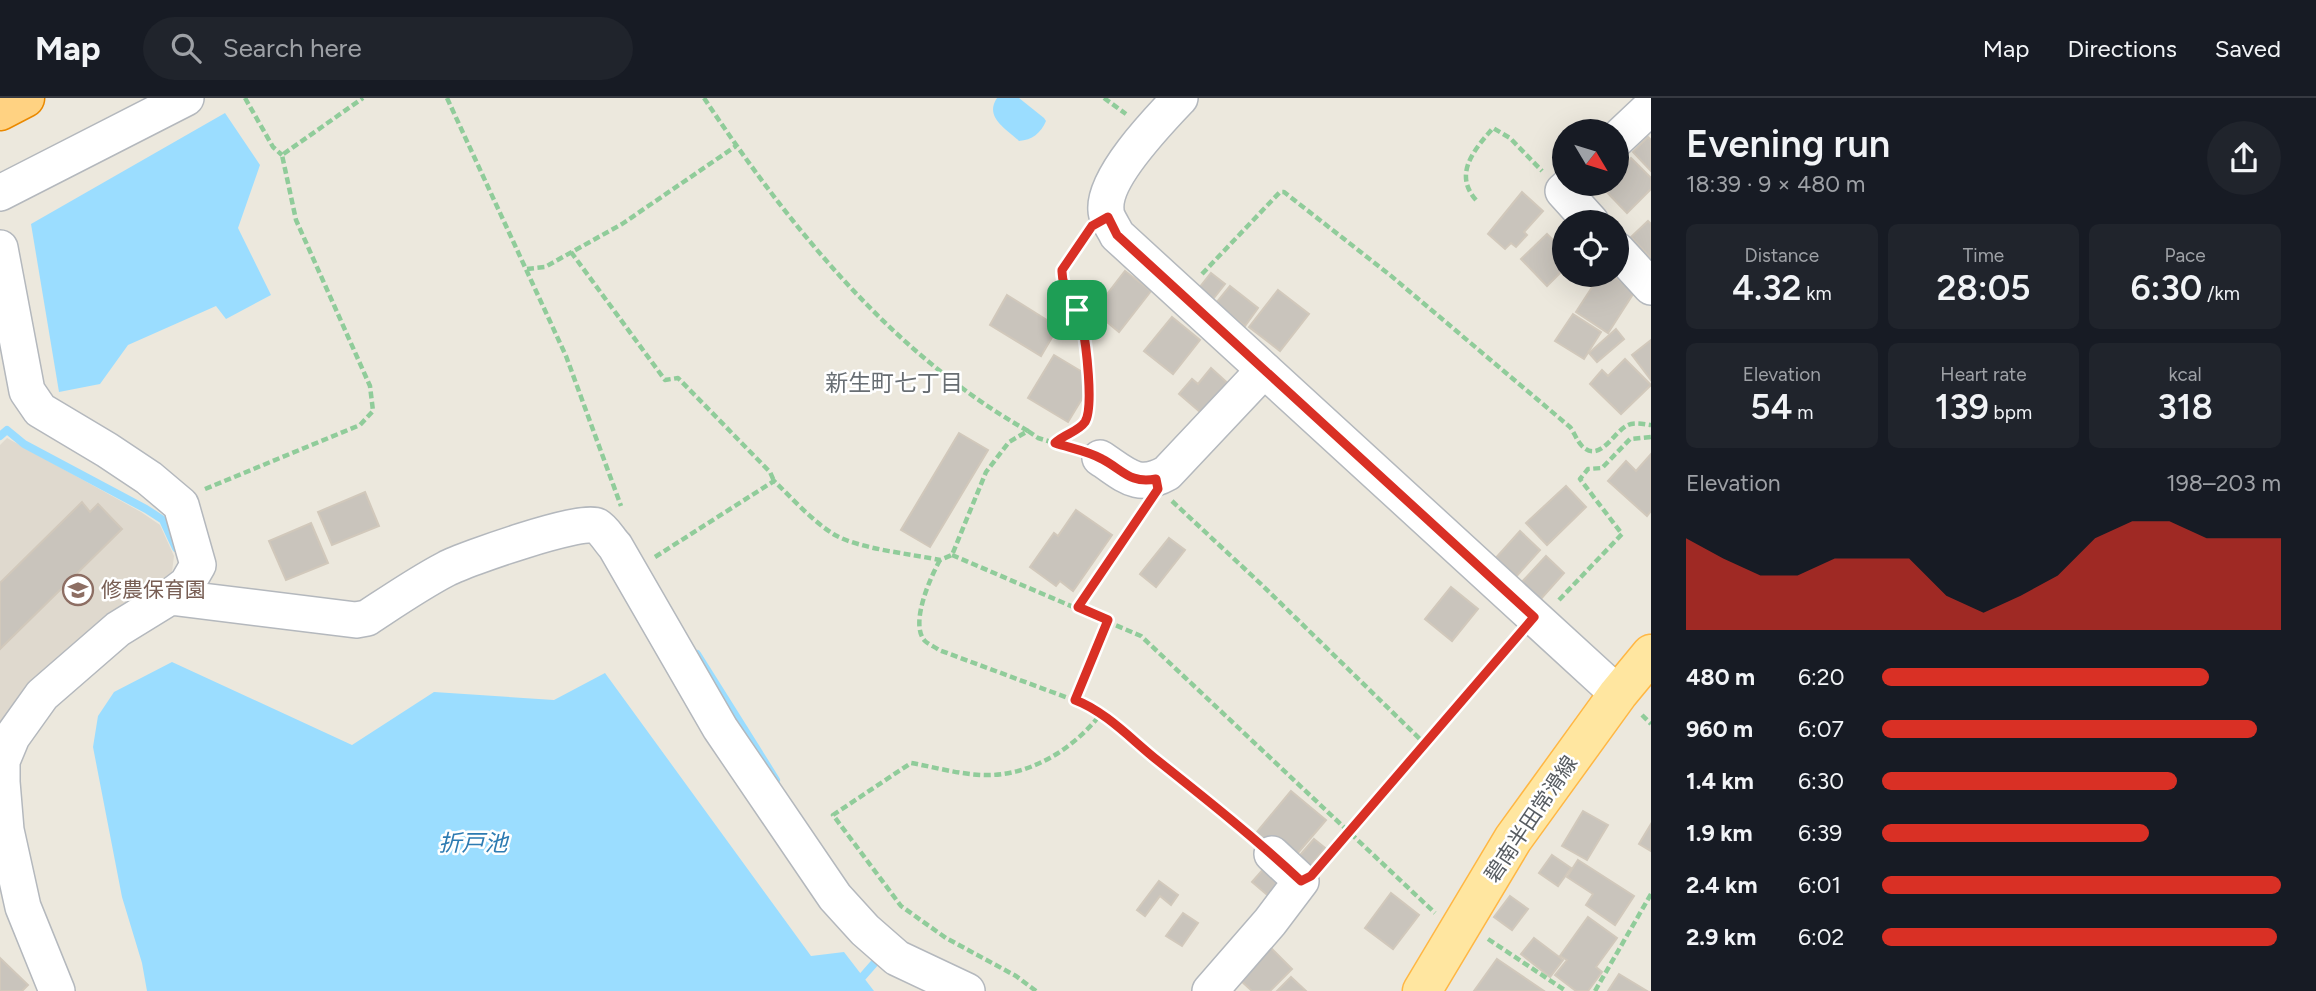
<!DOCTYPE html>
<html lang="en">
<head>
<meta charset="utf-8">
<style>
  body { margin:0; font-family:Figtree,"Noto Sans JP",sans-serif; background:#20242c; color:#f1f3f6; height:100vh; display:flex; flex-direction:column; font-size:26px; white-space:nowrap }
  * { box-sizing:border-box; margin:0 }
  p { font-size:23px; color:#9ea1a6 }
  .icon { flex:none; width:38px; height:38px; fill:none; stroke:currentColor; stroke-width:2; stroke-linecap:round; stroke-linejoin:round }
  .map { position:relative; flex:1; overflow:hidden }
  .details { display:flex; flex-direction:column; background:#171b24; width:665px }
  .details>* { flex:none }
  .needle { width:46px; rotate:128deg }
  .tools { position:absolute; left:1552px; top:21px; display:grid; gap:14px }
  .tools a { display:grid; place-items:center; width:77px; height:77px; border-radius:50%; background:#171b24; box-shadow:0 7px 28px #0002; font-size:35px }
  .pin { position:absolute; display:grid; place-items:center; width:60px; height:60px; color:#fff; margin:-30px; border-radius:14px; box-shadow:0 4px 10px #0006 }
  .round { display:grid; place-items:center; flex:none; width:74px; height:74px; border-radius:37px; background:#20242c }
  .summary { display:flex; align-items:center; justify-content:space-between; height:119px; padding:0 35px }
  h1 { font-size:38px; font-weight:600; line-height:52px }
  .figures { display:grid; grid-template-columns:repeat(3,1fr); gap:10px; height:119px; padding:7px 35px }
  .figures div { display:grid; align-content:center; border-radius:10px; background:#20242c; text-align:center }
  .figures b { font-size:35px; font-weight:600 }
  .figures small { font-size:19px; font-weight:400 }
  .figures p { font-size:19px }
  .chart { height:196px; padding:14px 35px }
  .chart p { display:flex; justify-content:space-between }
  .chart svg { width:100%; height:126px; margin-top:7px; fill:#d93025; opacity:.7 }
  ul { padding:0 35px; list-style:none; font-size:23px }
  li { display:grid; grid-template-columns:112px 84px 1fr; align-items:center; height:52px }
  li i { height:18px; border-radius:9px; background:#d93025 }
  header { display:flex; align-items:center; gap:42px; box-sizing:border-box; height:98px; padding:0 35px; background:#171b24; border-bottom:2px solid #363941 }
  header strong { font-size:33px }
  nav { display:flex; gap:38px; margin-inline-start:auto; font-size:24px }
  .search { width:490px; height:63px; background:#20242c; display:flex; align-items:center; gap:18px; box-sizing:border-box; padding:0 24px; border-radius:38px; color:#9ea1a6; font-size:26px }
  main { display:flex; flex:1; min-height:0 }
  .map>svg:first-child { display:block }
</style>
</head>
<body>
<header>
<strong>Map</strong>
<div class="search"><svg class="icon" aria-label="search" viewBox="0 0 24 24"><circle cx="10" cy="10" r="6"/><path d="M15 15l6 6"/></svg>Search here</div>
<nav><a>Map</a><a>Directions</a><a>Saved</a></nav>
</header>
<main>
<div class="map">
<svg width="1651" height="893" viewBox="0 0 1651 893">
  <rect width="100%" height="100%" fill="#ece8dd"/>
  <!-- education -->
  <path fill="#dfd9ce" d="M7 340 141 414 160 427 174 458 171 482 0 630V347Z"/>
  <!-- water -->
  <g fill="#9bddff">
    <path d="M997 0H1019L1044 20 1046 23C1041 35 1032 42 1019 43 1006 31 984 19 997 0Z"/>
    <path d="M225 15 260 67 238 130 271 197 226 221 216 208 128 247 100 286 59 294 31 126Z"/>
    <path d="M172 564 352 647 434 594 554 602 605 575 811 858 844 854 874 893H147L142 865 122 799 93 649 98 618 114 594Z"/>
  </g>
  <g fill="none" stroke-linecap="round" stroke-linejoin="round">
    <!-- stream -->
    <g stroke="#9bddff" stroke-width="8">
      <path d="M0 338 7 332 24 346 146 411 163 422 176 450"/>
      <path d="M697 556 776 682"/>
      <path d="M850 893 878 861"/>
    </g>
  </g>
  <!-- building -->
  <g fill="#c9c4bc" stroke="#d1c8bb" stroke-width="2">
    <path d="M1648 39 1651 42V73L1633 54Z"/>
    <path d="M1631 60 1651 80V91L1627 115 1602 89 1606 86H1617V75Z"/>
    <path d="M1522 94 1543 113 1524 134 1527 137 1516 149 1511 145 1505 151 1488 136Z"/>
    <path d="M1648 123 1651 126V160L1631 139Z"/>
    <path d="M1547 136 1558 147 1564 141V171L1547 188 1521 161Z"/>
    <path d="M1125 173 1151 193 1119 234 1094 213Z"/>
    <path d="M1211 175 1225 186 1213 201 1199 190Z"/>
    <path d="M1600 177H1611L1635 193 1608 235 1576 214Z"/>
    <path d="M1230 188 1258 210 1245 228 1216 205Z"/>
    <path d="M1278 192 1309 216 1280 253 1249 229Z"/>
    <path d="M1007 197 1058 229 1041 258 990 227Z"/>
    <path d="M1573 216 1601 234 1584 261 1555 243Z"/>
    <path d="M1172 219 1200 242 1173 276 1144 253Z"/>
    <path d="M1616 231 1624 241 1597 264 1589 255Z"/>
    <path d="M1651 242V282L1632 257Z"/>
    <path d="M1054 257 1094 281 1068 324 1028 300Z"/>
    <path d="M1625 261 1651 287 1621 316 1590 286 1602 272 1608 278Z"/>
    <path d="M1211 270 1232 289 1206 319 1179 296 1192 281 1198 286Z"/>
    <path d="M959 335 988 352 930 449 901 432Z"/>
    <path d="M1651 356V413L1647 418 1608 383 1626 363 1636 373Z"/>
    <path d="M1566 388 1586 409 1547 447 1526 425Z"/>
    <path d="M365 394 379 428 332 447 318 414Z"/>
    <path d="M82 404 90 414 98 406 122 431 0 551V485Z"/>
    <path d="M1076 412 1112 437 1073 493 1060 483 1056 488 1030 469 1054 435 1058 438Z"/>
    <path d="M311 425 328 465 286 482 269 443Z"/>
    <path d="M1520 433 1540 452 1514 481 1494 462Z"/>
    <path d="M1169 440 1185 452 1156 489 1140 476Z"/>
    <path d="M1546 458 1564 475 1539 503 1520 486Z"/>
    <path d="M1451 489 1478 511 1452 543 1425 521Z"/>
    <path d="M1291 693 1326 722 1291 763 1256 735Z"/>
    <path d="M1583 713 1608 727 1587 762 1562 748Z"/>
    <path d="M1651 726V753L1639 746Z"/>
    <path d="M1314 741 1325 750 1306 773 1295 763Z"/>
    <path d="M1552 757 1571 770 1558 788 1539 775Z"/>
    <path d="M1578 762 1634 798 1615 827 1586 807 1593 796 1567 779Z"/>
    <path d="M1267 767 1286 784 1272 801 1252 784Z"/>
    <path d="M1159 783 1178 797 1171 807 1160 798 1145 818 1137 812Z"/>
    <path d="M1391 795 1419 817 1393 851 1365 830Z"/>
    <path d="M1510 798 1528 811 1512 832 1494 819Z"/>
    <path d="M1183 815 1198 825 1182 848 1166 838Z"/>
    <path d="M1588 819 1617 840 1596 869 1602 874 1588 893H1576L1555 877 1567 862 1560 858Z"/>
    <path d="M1534 840 1563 862 1550 879 1521 856Z"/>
    <path d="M1271 850 1292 871 1270 893H1252L1240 882Z"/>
    <path d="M0 860 28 887 22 893H0Z"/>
    <path d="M1497 861 1544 893H1474Z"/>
    <path d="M1619 876 1647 893H1608Z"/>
    <path d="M1291 879 1306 893H1277Z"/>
  </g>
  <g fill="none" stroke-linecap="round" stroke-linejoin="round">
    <!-- minor casing -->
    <g stroke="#b4b8bd" stroke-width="38">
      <g id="minor">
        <path d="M1180 0C1158 23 1103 80 1106 112 1106 120 1114 130 1117 137L1618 596"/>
        <path d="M1617 41 1651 9"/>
        <path d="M1571 86 1563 93 1591 124"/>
        <path d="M0 95 186 0"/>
        <path d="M0 150 27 293 40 312 107 352 149 380 181 407 198 467 187 486 170 499"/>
        <path d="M1617 152 1651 189"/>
        <path d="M1100 360C1125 376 1137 392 1167 375L1264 272"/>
        <path d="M57 893 23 809 6 732 2 684V663L12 639 42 597 118 531 170 499 356 522 367 520C393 503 419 485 446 471 465 461 582 420 597 428 604 432 610 443 615 448L720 630 835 799 865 832 897 860 967 893"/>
        <path d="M1210 893 1270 824 1301 783 1272 756"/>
      </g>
    </g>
    <!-- major casing -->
    <g stroke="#ffb744" stroke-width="41">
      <path id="major" d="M1422 893 1513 741 1618 596 1651 556"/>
    </g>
    <!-- highway casing -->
    <g stroke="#ea8900" stroke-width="41">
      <path id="highway" d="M0 13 25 0"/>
    </g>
    <!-- path -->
    <g stroke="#90cc9a" stroke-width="4.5" stroke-dasharray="7 3.5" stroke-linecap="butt">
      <path d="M245 0 273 49 282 57"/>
      <path d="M447 0 566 258 621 408"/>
      <path d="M704 0C790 129 892 256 1028 333"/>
      <path d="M1104 0 1126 16"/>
      <path d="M1476 102C1453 76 1474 52 1493 30L1510 40 1542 73"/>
      <path d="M571 154 665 282 678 280 770 374 774 383"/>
      <path d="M527 171 545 169 622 126 736 48"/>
      <path d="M1202 176 1280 94H1284L1390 177 1570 329C1574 334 1577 343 1582 348 1600 366 1614 333 1628 327 1635 324 1643 326 1651 327"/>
      <path d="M1055 345C1064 336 1078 334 1086 323 1094 310 1086 242 1082 226 1077 210 1069 195 1062 180V172L1084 139"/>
      <path d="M205 391 360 327 373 313 370 288 296 122 282 57 363 0"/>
      <path d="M1172 403 1262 487 1424 645"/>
      <path d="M952 457 1141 538 1435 815"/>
      <path d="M655 459 774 383C793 401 812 423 835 437 860 451 911 456 940 462L952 457 986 374 1009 344 1028 333 1038 340 1075 351"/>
      <path d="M940 462C931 478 909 526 925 543 928 546 935 549 939 552L1087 607 1251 739"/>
      <path d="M1559 502 1622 436 1580 381 1588 371 1602 370 1630 341 1651 339"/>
      <path d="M1078 509 1145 411"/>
      <path d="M1075 602 1108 522"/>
      <path d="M1642 617 1651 626"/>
      <path d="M1322 765 1515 540"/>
      <path d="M1488 841 1566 893"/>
      <path d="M1036 893 1016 878 946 840 901 808 833 717 911 665C934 669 958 676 982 677 1029 679 1072 652 1100 617"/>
      <path d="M1595 893 1651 796"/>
    </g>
    <!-- minor -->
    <use href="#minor" stroke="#fff" stroke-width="35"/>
    <!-- major -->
    <use href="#major" stroke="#ffe6a0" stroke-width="38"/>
    <!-- highway -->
    <use href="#highway" stroke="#ffd282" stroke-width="38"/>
  </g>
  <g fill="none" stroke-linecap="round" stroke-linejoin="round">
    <!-- route casing -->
    <g stroke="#fff" stroke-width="14">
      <path id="route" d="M1108 119 1117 137 1534 519 1311 778 1301 783C1255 740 1206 701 1157 662 1132 642 1105 613 1075 602L1108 522 1078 509 1158 391 1156 381C1130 386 1123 372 1102 361 1088 353 1070 350 1055 345 1064 336 1078 334 1085 324 1094 310 1086 245 1082 227 1078 208 1061 191 1062 172L1092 128Z"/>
    </g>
    <!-- route -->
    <use href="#route" stroke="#d93025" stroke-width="9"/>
  </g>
  <!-- icons -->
  <defs>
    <g id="school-ring" transform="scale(1.575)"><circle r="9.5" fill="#fff" stroke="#8d6e63" stroke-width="1.5"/><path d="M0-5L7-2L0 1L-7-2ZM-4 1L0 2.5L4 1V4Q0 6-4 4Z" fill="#8d6e63"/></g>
  </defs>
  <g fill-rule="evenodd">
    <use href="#school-ring" x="78" y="492"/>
  </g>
  <g text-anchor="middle" stroke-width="5" stroke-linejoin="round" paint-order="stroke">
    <!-- education labels -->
    <g font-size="21" fill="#785e54" stroke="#fff" text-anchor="start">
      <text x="101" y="499">修農保育園</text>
    </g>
    <!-- street labels -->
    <g font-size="21" fill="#575c61" stroke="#fff">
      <text transform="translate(1531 721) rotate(-56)" y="7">碧南半田常滑線</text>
    </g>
    <!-- neighbourhood labels -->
    <g font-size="23" fill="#686e73" stroke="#fff">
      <text x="894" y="293">新生町七丁目</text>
    </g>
    <!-- water labels -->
    <g font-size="23" font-style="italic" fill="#2d7bb2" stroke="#fff">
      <text x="473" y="753">折戸池</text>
    </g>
  </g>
</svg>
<div class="tools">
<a><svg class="needle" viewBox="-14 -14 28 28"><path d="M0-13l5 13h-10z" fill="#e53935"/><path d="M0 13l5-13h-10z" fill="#9ea1a6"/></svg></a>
<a><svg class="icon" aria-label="locate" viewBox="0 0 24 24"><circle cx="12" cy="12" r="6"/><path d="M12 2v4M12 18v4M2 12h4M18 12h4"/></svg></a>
</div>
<div class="pin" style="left:1077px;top:212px;background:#1e9e55"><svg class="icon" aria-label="arrive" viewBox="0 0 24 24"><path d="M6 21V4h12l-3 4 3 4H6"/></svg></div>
</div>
<section class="details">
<div class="summary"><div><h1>Evening run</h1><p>18:39 · 9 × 480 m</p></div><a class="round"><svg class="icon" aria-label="share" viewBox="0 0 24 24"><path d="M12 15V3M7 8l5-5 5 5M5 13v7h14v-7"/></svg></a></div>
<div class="figures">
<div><p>Distance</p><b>4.32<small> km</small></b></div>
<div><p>Time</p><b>28:05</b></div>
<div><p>Pace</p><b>6:30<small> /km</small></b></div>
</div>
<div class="figures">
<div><p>Elevation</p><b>54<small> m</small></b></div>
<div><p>Heart rate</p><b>139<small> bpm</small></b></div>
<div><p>kcal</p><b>318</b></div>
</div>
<div class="chart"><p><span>Elevation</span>198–203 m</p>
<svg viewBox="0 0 160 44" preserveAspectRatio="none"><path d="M0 44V12L10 19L20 25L30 25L40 19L50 19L60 19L70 32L80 38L90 32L100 25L110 12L120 6L130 6L140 12L150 12L160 12V44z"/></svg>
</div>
<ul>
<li><b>480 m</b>6:20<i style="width:82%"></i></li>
<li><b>960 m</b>6:07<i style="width:94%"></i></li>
<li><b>1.4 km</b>6:30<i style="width:74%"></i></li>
<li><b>1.9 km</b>6:39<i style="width:67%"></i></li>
<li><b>2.4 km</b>6:01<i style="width:100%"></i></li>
<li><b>2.9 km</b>6:02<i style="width:99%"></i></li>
</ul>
</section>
</main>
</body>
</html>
